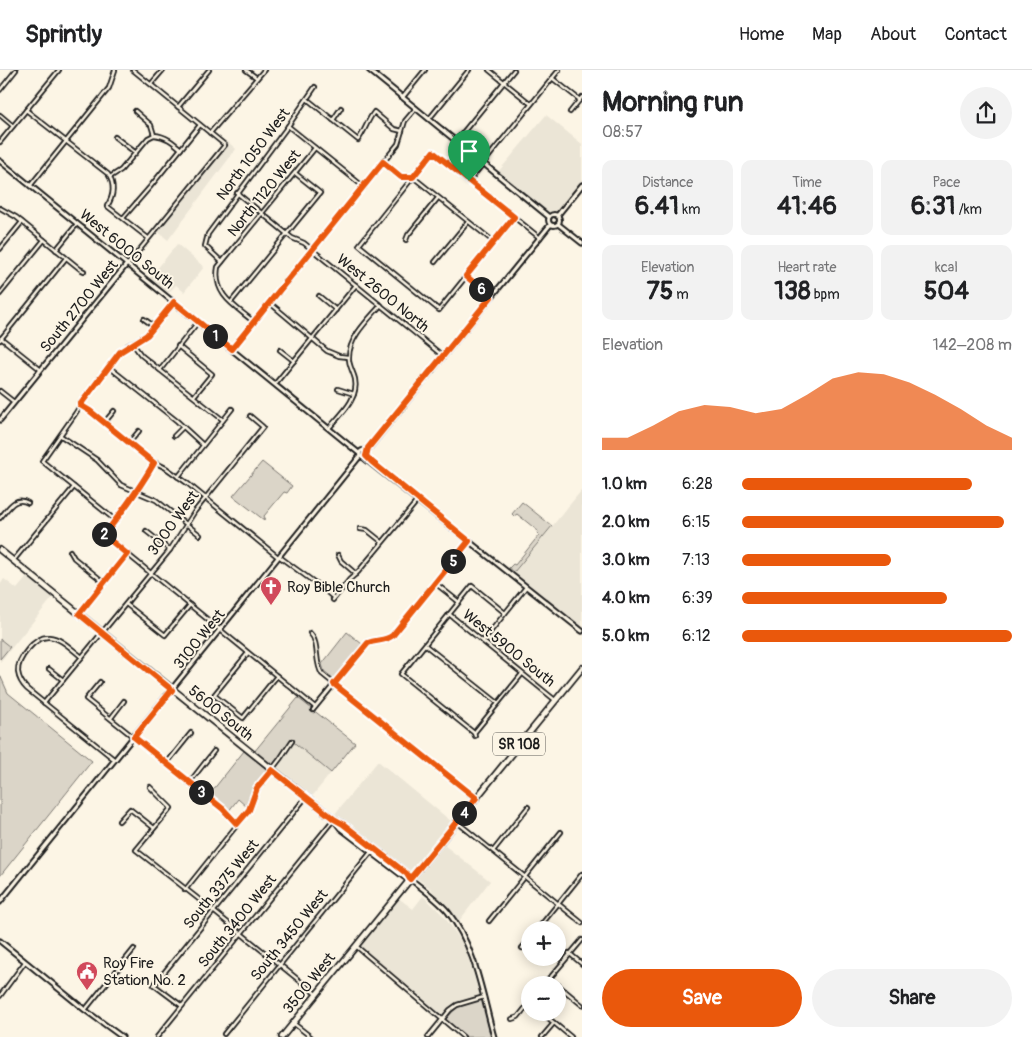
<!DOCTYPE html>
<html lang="en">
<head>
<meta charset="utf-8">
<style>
  body { margin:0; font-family:Pangolin,sans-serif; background:#f2f2f2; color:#202124; height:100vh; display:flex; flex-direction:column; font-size:19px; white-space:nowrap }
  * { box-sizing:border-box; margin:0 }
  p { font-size:16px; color:#757577 }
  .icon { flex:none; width:28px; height:28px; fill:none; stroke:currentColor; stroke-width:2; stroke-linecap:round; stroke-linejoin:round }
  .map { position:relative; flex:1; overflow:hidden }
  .panel { display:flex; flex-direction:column; background:#fff; width:450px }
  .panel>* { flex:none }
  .fabs { position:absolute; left:521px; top:851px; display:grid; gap:10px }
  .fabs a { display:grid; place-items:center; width:45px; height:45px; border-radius:50%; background:#fff; box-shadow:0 2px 12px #0003; font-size:25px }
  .pin { position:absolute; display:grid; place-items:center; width:42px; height:42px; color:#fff; margin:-51px -21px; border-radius:50% 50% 50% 0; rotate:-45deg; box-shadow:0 0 5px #0007 }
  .pin .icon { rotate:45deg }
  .km { position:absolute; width:25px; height:25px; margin:-12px; border-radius:50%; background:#222; color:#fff; font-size:14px; line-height:25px; text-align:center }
  .round { display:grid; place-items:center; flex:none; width:52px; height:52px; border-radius:26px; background:#f2f2f2 }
  .overview { display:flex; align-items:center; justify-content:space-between; height:85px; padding:0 20px }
  h1 { font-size:28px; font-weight:800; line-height:38px }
  .metrics { display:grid; grid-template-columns:repeat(3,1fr); gap:8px; height:85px; padding:5px 20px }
  .metrics div { display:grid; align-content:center; border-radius:10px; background:#f2f2f2; text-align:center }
  .metrics b { font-size:25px; font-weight:800 }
  .metrics small { font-size:14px; font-weight:400 }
  .metrics p { font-size:14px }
  .chart { height:140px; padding:10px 20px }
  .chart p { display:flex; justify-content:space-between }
  .chart svg { width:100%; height:90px; margin-top:5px; fill:#ea580c; opacity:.7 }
  .cta { display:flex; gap:10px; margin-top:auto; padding:10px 20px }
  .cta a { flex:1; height:58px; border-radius:30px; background:#ea580c; color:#fff; font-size:20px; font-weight:800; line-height:58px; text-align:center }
  .cta a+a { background:#f2f2f2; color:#202124 }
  ul { padding:0 20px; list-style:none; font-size:16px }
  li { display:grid; grid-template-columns:80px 60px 1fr; align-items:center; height:38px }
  li i { height:12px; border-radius:6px; background:#ea580c }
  header { display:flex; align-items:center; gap:30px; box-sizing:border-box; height:70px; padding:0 25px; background:#fff; border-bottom:1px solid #e0e0e0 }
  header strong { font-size:24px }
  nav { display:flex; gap:28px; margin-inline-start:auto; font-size:18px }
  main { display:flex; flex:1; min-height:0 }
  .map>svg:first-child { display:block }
</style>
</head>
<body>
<header>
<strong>Sprintly</strong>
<nav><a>Home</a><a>Map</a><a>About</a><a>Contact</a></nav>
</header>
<main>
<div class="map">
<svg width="582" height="967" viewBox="0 0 582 967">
  <rect width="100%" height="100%" fill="#fcf5e5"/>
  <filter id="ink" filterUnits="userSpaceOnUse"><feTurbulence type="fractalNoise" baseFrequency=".02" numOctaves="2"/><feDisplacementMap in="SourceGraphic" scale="10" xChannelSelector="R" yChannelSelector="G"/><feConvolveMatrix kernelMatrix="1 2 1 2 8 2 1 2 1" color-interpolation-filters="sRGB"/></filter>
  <g filter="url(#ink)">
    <!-- built -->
    <g fill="#ebe5d6">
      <path d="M546 45 582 74V112L557 143 549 144 498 102Z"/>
      <path d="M228 72 236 79 168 170 156 160Z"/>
      <path d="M177 174 204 197 184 222 176 215 167 224 149 209Z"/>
      <path d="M581 421 582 422V559L513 504Z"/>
      <path d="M28 506 54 526 0 592V515L4 509 17 519Z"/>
      <path d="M294 672 331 703 310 729 275 700Z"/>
      <path d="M378 691 452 752 446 760 440 764 410 801 361 763 334 745Z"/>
      <path d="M444 775 490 811 459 851 431 819 417 808Z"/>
      <path d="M423 826 443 845 462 872 472 898 480 926 458 932 449 938 442 947 357 876 397 827 413 839Z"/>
    </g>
    <!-- green -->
    <g fill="#dbd5c8" stroke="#7c7872">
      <path d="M262 392 292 416 287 423 284 422 264 446 265 448 264 450 233 426Z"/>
      <path d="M522 432 552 456 514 502 509 498 513 494 515 495 539 465 537 463 538 461 517 444 514 446 512 444Z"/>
      <path d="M347 562 362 574 334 609 324 601 322 594Z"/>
      <path d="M0 569 10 577 0 589Z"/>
      <path d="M0 605 8 623 92 691 0 806Z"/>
      <path d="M298 628 355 673 331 703 291 670 272 697 254 682Z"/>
      <path d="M244 681 269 701 253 720 247 737 238 729 228 742 226 738 209 725Z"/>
      <path d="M482 929 491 967H464L444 951 460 934Z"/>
    </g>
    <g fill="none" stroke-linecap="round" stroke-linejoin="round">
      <!-- street casing -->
      <g stroke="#1c1c1c" stroke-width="6">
        <g id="street">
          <path d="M246 0 257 8"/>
          <path d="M489 0 531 34"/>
          <path d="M552 8 580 30"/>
          <path d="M151 14 163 0"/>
          <path d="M0 20 16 0"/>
          <path d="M403 27 425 0"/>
          <path d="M307 29 358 70C365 61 367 51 374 42L394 59 402 61"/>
          <path d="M178 37 209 0"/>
          <path d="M26 40 108 104C115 114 114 126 107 136L148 168"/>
          <path d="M135 41 151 55 154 65C166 66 173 72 181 79"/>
          <path d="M570 42 582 27"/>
          <path d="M0 45 13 56"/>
          <path d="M429 49 469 0"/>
          <path d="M333 50 341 38"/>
          <path d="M288 56 364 117"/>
          <path d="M210 63 264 0"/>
          <path d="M115 67 136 83"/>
          <path d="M456 71 514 0"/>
          <path d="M0 72 59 0"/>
          <path d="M383 92 401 107H413L494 172"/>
          <path d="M110 107 121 100 148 68 154 65"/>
          <path d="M469 111 559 0"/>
          <path d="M30 116 109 18 115 0"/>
          <path d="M237 123 292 168 304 173 443 286"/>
          <path d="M0 138 16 147 80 199 84 201"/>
          <path d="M514 147 439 240 359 175 433 82 540 168"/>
          <path d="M123 148 150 117 200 55"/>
          <path d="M406 170 408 165 438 128"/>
          <path d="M0 179 22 152"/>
          <path d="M56 180 77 154"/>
          <path d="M222 192 205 176 208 164 288 56 315 17"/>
          <path d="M435 192 468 152"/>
          <path d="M128 194 225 75 133 0"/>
          <path d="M466 206 491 227"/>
          <path d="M0 224 44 170"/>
          <path d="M319 226 336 240"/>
          <path d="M231 232 320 123 295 103"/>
          <path d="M270 233 327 281 339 286 348 287"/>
          <path d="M144 249 155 257"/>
          <path d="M254 252C235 236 213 225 218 197L315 78"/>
          <path d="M1 268 41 300"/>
          <path d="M0 270 66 188"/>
          <path d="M133 274 141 285 223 350"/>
          <path d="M178 276 212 304 194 326"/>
          <path d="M232 279 398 74 405 51 416 38"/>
          <path d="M280 280 294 291"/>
          <path d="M109 297 177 351 203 375"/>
          <path d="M160 300 198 252"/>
          <path d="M275 314 356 215"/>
          <path d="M338 319 354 324"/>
          <path d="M0 321 14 332"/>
          <path d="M81 336 90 341 148 389 166 398 187 413 278 487"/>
          <path d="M104 353 114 341"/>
          <path d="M329 358C341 344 359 329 355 309 353 301 348 294 349 287 349 267 369 249 381 235"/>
          <path d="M61 366 97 390 121 415 156 430 200 465"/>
          <path d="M174 366 183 357"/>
          <path d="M129 373 139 361"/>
          <path d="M178 407 232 339"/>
          <path d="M0 448C8 439 15 425 28 433"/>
          <path d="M115 450 42 391 75 344 85 328 120 282 127 276 147 265 175 232"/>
          <path d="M360 459 367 460 382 472"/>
          <path d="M146 461 170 480"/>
          <path d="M98 465H104L315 637"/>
          <path d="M104 465C122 442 139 418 154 393"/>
          <path d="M70 481 74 488 105 513"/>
          <path d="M338 485 341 491 356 504"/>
          <path d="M280 487C298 501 317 513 334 528"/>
          <path d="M13 491 74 417"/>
          <path d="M435 513 459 532"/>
          <path d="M333 530 349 510 358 502 418 430"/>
          <path d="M126 534 165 565 190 535"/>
          <path d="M80 543 127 484"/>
          <path d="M449 544 555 630"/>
          <path d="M310 563C320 573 314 592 322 604L475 728"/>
          <path d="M483 571 526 517"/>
          <path d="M425 575 498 633"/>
          <path d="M248 583 214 625 243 648 277 606"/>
          <path d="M82 587C72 580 62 568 49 567 35 566 17 589 18 602 19 609 22 614 27 619L115 690"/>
          <path d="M49 599 63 610"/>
          <path d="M100 612 86 629 223 739 237 754"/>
          <path d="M44 633 170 480 195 441 263 357 250 346"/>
          <path d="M313 640 368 573C377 569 385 572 393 565L469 471"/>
          <path d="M111 648 124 631"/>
          <path d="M474 663 522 604"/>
          <path d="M475 666 474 663 401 604 472 516 505 543"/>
          <path d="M166 694 191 663"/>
          <path d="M189 713 214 681"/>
          <path d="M150 717 171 738 136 780 196 827 316 924"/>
          <path d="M119 751 130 739 154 758"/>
          <path d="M457 752 582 853"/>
          <path d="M493 781 528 737"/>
          <path d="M185 820 249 740 257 719 280 689 292 671"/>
          <path d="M489 851 561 762"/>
          <path d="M537 860 582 804"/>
          <path d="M356 876 463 967"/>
          <path d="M522 878 530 869"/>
          <path d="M569 883 582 894"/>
          <path d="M549 908 557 915"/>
          <path d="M544 915 582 870"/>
          <path d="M558 915 582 935"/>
          <path d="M0 926 25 892"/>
          <path d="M182 936 154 915 306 727"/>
          <path d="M85 940 134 879"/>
          <path d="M541 942 571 967"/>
          <path d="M512 949 518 947 530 932"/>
          <path d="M293 953 311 967"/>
          <path d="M224 964 371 782"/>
          <path d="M157 967 334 749"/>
          <path d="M428 967 450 940 457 935 484 927"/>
          <path d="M542 967 554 953"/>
        </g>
      </g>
      <!-- secondary casing -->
      <g stroke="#1c1c1c" stroke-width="7">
        <g id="secondary">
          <path d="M369 0 549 147"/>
          <path d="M0 91 360 384"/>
          <circle cx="554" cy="150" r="5.5"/>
          <path d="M557 146 582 115"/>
          <path d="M558 154 582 173"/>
          <path d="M0 350 127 194"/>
          <circle cx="363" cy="384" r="3.5"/>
          <path d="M364 381 369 378 550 155"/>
          <path d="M364 388 582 561"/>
          <path d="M410 809C423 819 437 829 448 842 476 878 482 924 494 967"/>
          <path d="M0 832 360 386"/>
          <path d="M0 871 85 940 122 967"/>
        </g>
      </g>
      <!-- primary casing -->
      <g stroke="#1c1c1c" stroke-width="8">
        <g id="primary">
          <path d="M0 480 334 749"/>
          <path d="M334 749 343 754 407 804 410 809 405 807 341 758Z"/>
          <path d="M282 967 582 598"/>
        </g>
      </g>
      <!-- street -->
      <use href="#street" stroke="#fcf5e5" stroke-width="2.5"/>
      <!-- secondary -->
      <use href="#secondary" stroke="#fcf5e5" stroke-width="3"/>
      <!-- primary -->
      <use href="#primary" stroke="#fcf5e5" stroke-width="4.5"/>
    </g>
  </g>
  <g fill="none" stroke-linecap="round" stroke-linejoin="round" filter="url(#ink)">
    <!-- route casing -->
    <g stroke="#fff" stroke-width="10">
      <path id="route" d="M433 82 514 147 466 206 491 227 368 378 366 386 372 392 469 471 393 565C385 572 377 569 368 573L334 614 476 728 410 809 407 804 343 754 334 749 272 700 257 718 249 740 237 754 223 739 134 667 172 620 79 544 127 484 104 465C122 442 140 418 154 393L90 341 80 335 120 282 147 265 174 232 232 279 383 92 401 107H413Z"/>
    </g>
    <!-- route -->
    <use href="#route" stroke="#ea580c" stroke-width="6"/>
  </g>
  <!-- icons -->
  <defs>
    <g id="church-pin" transform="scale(1.125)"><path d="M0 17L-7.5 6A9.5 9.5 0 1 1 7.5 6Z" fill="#d1495b" stroke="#fcf5e5"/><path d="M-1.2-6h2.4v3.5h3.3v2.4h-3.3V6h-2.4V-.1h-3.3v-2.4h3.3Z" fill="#fff"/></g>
    <g id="civic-pin" transform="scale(1.125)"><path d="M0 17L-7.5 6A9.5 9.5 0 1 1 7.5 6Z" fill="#d1495b" stroke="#fcf5e5"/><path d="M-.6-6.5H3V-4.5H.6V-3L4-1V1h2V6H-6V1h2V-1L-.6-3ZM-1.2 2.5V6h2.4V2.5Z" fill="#fff"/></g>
  </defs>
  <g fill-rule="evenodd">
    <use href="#church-pin" x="271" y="517"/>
    <use href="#civic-pin" x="87" y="902"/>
  </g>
  <g text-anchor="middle" stroke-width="4" stroke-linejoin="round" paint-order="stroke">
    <!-- shield labels -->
    <rect fill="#fcf5e5" stroke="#5f5d58" stroke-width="1" x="493" y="662.5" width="52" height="23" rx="4"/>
    <g font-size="14" font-weight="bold" fill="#1c1c1c">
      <text x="519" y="679">SR 108</text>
    </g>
    <!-- street labels -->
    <g font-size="15" fill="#1c1c1c" stroke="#fcf5e5">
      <text transform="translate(253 84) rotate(-53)" y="5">North 1050 West</text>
      <text transform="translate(264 123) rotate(-51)" y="5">North 1120 West</text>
      <text transform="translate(127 179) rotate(39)" y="5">West 6000 South</text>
      <text transform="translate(383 223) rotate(39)" y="5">West 2600 North</text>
      <text transform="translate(79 236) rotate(-51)" y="5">South 2700 West</text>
      <text transform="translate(173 453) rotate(-54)" y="5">3000 West</text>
      <text transform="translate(199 569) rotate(-51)" y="5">3100 West</text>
      <text transform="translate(509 578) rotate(39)" y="5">West 5900 South</text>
      <text transform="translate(221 643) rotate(39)" y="5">5600 South</text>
      <text transform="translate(221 814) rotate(-51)" y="5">South 3375 West</text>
      <text transform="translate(237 851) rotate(-51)" y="5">South 3400 West</text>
      <text transform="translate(289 865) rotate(-51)" y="5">South 3450 West</text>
      <text transform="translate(309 913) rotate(-51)" y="5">3500 West</text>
    </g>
    <!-- poi labels -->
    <g font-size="15" fill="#1c1c1c" stroke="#fcf5e5" text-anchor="start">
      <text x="287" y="522">Roy Bible Church</text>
      <text x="103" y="898">Roy Fire<tspan x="103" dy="17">Station No. 2</tspan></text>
    </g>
  </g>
</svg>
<div class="fabs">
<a>+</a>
<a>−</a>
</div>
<div class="pin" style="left:469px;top:111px;background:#1e9e55"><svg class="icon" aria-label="arrive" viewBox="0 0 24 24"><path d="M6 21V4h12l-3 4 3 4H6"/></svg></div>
<b class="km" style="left:215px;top:266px">1</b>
<b class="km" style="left:104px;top:464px">2</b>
<b class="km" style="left:201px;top:722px">3</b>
<b class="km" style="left:464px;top:743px">4</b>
<b class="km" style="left:453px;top:491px">5</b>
<b class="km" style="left:481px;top:219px">6</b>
</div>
<section class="panel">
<div class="overview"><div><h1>Morning run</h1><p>08:57</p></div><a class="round"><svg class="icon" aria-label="share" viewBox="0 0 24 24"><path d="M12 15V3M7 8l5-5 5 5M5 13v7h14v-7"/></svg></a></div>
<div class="metrics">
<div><p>Distance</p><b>6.41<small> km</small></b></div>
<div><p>Time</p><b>41:46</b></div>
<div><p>Pace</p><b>6:31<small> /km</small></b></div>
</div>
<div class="metrics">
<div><p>Elevation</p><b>75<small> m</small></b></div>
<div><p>Heart rate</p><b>138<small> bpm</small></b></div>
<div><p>kcal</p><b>504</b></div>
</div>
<div class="chart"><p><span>Elevation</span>142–208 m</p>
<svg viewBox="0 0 160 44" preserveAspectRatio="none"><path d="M0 44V38L10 38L20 32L30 25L40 22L50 23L60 26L70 24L80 17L90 9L100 6L110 7L120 11L130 17L140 24L150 32L160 38V44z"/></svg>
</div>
<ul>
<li><b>1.0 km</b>6:28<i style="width:85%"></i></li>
<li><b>2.0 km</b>6:15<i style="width:97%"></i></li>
<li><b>3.0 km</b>7:13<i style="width:55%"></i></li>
<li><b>4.0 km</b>6:39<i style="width:76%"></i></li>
<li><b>5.0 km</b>6:12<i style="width:100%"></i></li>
</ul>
<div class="cta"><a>Save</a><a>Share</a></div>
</section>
</main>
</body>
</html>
